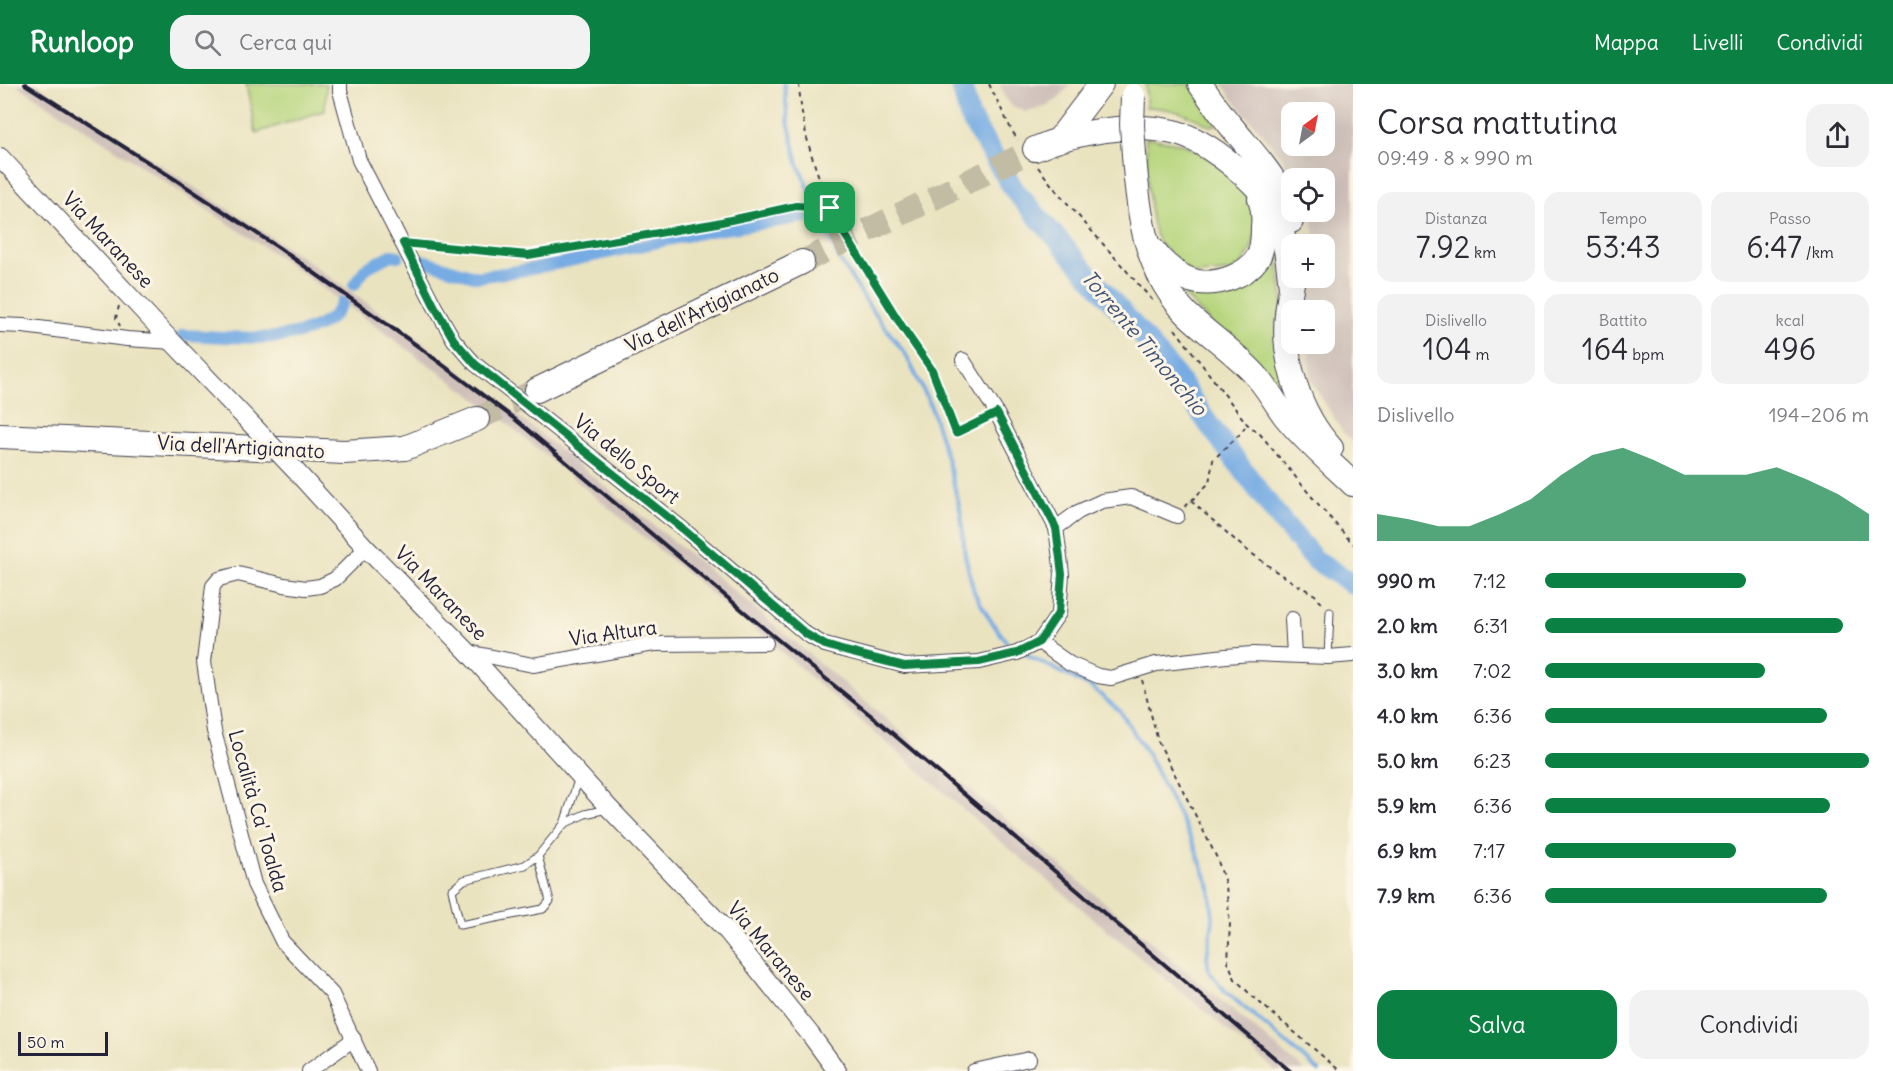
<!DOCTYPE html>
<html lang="it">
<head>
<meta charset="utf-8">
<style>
  body { margin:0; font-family:Delius,sans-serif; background:#f2f2f3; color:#2b2b33; height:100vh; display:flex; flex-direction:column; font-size:22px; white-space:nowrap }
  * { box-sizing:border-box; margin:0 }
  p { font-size:20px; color:#7c7c81 }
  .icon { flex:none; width:33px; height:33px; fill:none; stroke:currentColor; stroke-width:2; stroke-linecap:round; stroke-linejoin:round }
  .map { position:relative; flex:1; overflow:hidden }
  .drawer { display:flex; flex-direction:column; background:#fff; width:540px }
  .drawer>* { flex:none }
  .needle { width:39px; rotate:32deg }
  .tools { position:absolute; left:1281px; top:18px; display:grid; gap:12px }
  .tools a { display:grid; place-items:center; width:54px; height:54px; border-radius:12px; background:#fff; box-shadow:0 6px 24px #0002; font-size:30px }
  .scale { position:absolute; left:18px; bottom:15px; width:90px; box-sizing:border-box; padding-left:6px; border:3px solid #22223b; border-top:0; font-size:16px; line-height:21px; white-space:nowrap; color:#22223b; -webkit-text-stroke:4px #fcf5e5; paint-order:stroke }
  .pin { position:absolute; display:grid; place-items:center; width:51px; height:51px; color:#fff; margin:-26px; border-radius:12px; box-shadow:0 3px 9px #0006 }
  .round { display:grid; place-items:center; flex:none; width:63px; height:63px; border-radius:18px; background:#f2f2f3 }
  .headline { display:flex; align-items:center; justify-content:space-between; height:102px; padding:0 24px }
  h1 { font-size:33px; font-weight:600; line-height:45px }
  .stats { display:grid; grid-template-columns:repeat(3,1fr); gap:9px; height:102px; padding:6px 24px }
  .stats div { display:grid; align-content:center; border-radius:15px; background:#f2f2f3; text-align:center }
  .stats b { font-size:30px; font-weight:600 }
  .stats small { font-size:16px; font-weight:400 }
  .stats p { font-size:16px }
  .chart { height:168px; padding:12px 24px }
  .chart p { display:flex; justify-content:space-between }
  .chart svg { width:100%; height:108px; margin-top:6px; fill:#0b8043; opacity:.7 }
  .primary-button { display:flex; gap:12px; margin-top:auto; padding:12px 24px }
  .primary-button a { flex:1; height:69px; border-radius:18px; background:#0b8043; color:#fff; font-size:24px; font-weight:600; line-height:69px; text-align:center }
  .primary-button a+a { background:#f2f2f3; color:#2b2b33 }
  ul { padding:0 24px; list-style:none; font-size:20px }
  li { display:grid; grid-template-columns:96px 72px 1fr; align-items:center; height:45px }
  li i { height:15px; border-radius:8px; background:#0b8043 }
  header { display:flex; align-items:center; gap:36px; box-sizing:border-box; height:84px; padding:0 30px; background:#0b8043; color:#fff }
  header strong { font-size:28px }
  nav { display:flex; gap:33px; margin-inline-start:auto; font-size:21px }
  .search { width:420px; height:54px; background:#f2f2f3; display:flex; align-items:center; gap:15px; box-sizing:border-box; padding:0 21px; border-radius:18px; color:#7c7c81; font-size:22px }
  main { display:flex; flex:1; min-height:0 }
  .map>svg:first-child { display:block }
</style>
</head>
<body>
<header>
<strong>Runloop</strong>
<div class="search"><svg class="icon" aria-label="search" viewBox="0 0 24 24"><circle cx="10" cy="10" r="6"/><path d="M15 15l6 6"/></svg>Cerca qui</div>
<nav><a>Mappa</a><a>Livelli</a><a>Condividi</a></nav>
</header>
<main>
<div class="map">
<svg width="1353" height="987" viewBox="0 0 1353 987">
  <rect width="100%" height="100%" fill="#fcf5e5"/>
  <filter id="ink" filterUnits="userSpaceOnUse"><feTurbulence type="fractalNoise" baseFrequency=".0167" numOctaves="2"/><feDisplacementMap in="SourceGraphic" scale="12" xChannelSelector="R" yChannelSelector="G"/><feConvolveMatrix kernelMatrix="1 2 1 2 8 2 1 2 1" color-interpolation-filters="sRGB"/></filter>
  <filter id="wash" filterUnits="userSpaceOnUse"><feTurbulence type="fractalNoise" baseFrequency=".008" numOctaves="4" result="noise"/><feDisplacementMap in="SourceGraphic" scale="24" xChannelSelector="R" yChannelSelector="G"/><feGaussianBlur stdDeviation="1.35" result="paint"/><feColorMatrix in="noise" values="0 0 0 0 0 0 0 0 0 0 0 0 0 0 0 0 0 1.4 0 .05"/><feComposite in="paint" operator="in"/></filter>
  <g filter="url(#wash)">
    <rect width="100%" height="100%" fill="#eae3c0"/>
    <!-- industrial -->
    <g fill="#cfc0ba" fill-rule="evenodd">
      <path d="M16 0H36L300 172 411 250 517 331 710 487 1305 987H1276L980 740 789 574 490 325 284 176Z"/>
      <path d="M1000 0H1071L1057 16 1042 24 1026 28 1012 22 1004 12Z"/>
      <path d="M1223 0H1353V358L1343 348 1311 297 1308 260H1324V226H1307L1314 194H1324V160H1316L1311 128H1324V94H1294L1280 71 1231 13ZM1324 28V62H1292V28Z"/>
    </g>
    <!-- green -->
    <g fill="#b6d57d" stroke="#6c7c5c" stroke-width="1.5">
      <path d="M246 0H326L325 26 256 49Z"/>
      <path d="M1146 0H1191L1216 41 1211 42C1187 30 1173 24 1146 23Z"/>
      <path d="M1146 53C1158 56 1171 57 1183 61 1192 63 1222 83 1230 90 1257 114 1268 164 1233 186 1225 190 1202 189 1192 190 1182 180 1169 171 1161 161 1147 143 1147 77 1146 53Z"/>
      <path d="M1275 145 1295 326 1168 194 1236 201Z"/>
    </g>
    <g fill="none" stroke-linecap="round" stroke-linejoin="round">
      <!-- stream -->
      <g stroke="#76abe3" stroke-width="4">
        <path d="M784 0 788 37 798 80 839 175 870 223 906 271 930 320 947 374 961 429 965 471 974 508 989 534 1006 557"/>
        <path d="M1027 571 1091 603 1120 627 1147 669 1194 761 1210 804 1213 836 1207 873 1209 887 1225 907 1319 987"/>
      </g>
      <!-- canal -->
      <g stroke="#76abe3" stroke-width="12">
        <path d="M422 176 477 193 537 184 710 147 819 131"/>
        <path d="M354 201 366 184 391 171 398 172"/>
        <path d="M183 251C228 252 295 263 331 234 336 230 339 224 342 219"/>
      </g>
      <!-- river -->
      <path stroke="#76abe3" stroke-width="21" d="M961 0 970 34 1015 107 1134 242 1176 292 1207 338 1276 430 1314 475 1353 500"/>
    </g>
  </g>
  <g filter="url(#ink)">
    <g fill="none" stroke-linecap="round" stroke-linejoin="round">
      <!-- highway-tunnel -->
      <g stroke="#c2bca5" stroke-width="24" stroke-dasharray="24 12" stroke-linecap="butt">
        <path d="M802 178 1035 65"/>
        <path d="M477 335 537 306"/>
      </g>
      <!-- lane casing -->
      <g stroke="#403f4f" stroke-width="9">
        <g id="lane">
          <path d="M1328 573 1330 528"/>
          <path d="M564 740 585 730 607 725"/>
          <path d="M538 772 525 781 464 796 452 806 460 841 543 825 550 817 538 772 564 740 579 693"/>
        </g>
      </g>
      <!-- street casing -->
      <g stroke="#403f4f" stroke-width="16">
        <g id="street">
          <path d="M340 0V7L359 76 435 223 454 256 475 280 683 445 806 550 825 561 905 582 979 578 1017 569 1039 558 1059 529 1062 490 1056 444 995 326 963 276"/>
          <path d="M0 241 23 242 127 255 173 258"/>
          <path d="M1056 444 1078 428 1102 417 1131 413 1177 432"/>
          <path d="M366 464 335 495 320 502 306 504 284 501 238 490 219 495 213 502 204 578 214 647 254 800 282 857 332 910 368 987"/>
          <path d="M1292 535 1294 571"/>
          <path d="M1039 558 1070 580 1098 592 1111 594 1156 580 1226 572 1252 570 1328 573 1353 571"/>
          <path d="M468 568 533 581 654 560 766 559"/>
          <path d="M309 987 354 955"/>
          <path d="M974 987 1029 975"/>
        </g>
      </g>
      <!-- secondary casing -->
      <g stroke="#403f4f" stroke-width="20">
        <g id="secondary">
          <path d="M0 73 161 246 254 343"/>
          <path d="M294 385 366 464 468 568 609 724 728 848 810 950 837 987"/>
        </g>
      </g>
      <!-- highway casing -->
      <g stroke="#403f4f" stroke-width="26">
        <g id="highway">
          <path d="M1200 0C1210 14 1220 29 1231 42 1256 73 1282 97 1291 137"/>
          <path d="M1060 54 1101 0"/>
          <path d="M1035 65C1073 48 1132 38 1173 48 1196 53 1218 69 1236 84 1248 94 1262 107 1270 120 1285 146 1288 175 1291 204"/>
          <path d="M1134 71C1138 128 1145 189 1188 231 1211 253 1238 270 1259 295 1269 307 1276 320 1285 332 1305 357 1330 378 1353 400"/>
          <path d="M1153 166C1163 180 1180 195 1198 198 1218 201 1245 192 1257 175 1263 166 1263 154 1263 143 1264 134 1263 123 1260 115"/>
          <path d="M1293 194C1291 206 1288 218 1287 230 1282 276 1300 330 1331 364"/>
          <path d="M537 306 802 178"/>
          <path d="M0 352 344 368 405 364 477 335"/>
        </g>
      </g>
      <!-- path -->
      <g stroke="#403f4f" stroke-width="2" stroke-dasharray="4.5 4.5" stroke-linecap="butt">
        <path d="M799 0C804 93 853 169 903 244 912 258 923 271 932 285 943 304 949 328 956 349L986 334"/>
        <path d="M989 0 1012 47 1018 56"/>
        <path d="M1038 83 1054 104 1153 217"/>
        <path d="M418 160 528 171 712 140 796 122 830 124"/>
        <path d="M119 222 116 234 120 242"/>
        <path d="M1175 245 1247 340 1260 350 1312 413 1353 460"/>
        <path d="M1191 417 1243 463 1281 491 1315 511 1324 522"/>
        <path d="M1185 423 1209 399 1213 376 1240 350 1247 340"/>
        <path d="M1142 596 1158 657 1217 774 1226 802 1230 839 1228 878 1235 895 1252 912 1340 987"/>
      </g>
      <!-- lane -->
      <use href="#lane" stroke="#fff" stroke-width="7"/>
      <!-- street -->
      <use href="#street" stroke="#fff" stroke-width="14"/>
      <!-- secondary -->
      <use href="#secondary" stroke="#fff" stroke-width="18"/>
      <!-- highway -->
      <use href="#highway" stroke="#fff" stroke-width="24"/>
      <!-- rail -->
      <path stroke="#22223b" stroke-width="4" d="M25 0 176 96 279 164 419 263 516 336 766 546 879 638 1290 987"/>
      <!-- secondary-bridge casing -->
      <g stroke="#403f4f" stroke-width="20" stroke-linecap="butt">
        <path id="secondary-bridge" d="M254 343 294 385"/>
      </g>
      <!-- highway-bridge casing -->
      <g stroke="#403f4f" stroke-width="26" stroke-linecap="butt">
        <path id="highway-bridge" d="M1133 12 1132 41 1134 71"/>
      </g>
      <!-- secondary-bridge -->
      <use href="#secondary-bridge" stroke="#fff" stroke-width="18"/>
      <!-- highway-bridge -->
      <use href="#highway-bridge" stroke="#fff" stroke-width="24"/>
    </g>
  </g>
  <g fill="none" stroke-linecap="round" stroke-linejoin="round" filter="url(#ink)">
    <!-- route casing -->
    <g stroke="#fff" stroke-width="12">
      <path id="route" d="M796 122 830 124 836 136 903 244 932 286 956 349 997 329 1056 444 1062 490 1059 528 1039 558 1017 569 979 578 904 582 845 567 825 561 806 550 683 445 475 280 454 256 435 223 403 159 528 171 712 140Z"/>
    </g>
    <!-- route -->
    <use href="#route" stroke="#0b8043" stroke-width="8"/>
  </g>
  <g text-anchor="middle" stroke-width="6" stroke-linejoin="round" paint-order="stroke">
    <!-- street labels -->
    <g font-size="20" fill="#22223b" stroke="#fcf5e5">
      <text transform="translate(108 156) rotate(47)" y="7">Via Maranese</text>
      <text transform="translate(702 226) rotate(-26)" y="7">Via dell'Artigianato</text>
      <text transform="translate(241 363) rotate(3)" y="7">Via dell'Artigianato</text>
      <text transform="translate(627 375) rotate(39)" y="7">Via dello Sport</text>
      <text transform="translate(441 509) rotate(46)" y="7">Via Maranese</text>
      <text transform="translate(613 549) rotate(-8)" y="7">Via Altura</text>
      <text transform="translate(258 727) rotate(74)" y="7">Località Ca' Toalda</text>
      <text transform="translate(771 867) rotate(50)" y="7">Via Maranese</text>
    </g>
    <!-- water labels -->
    <g font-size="21" font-style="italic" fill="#3f5276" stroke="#fcf5e5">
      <text transform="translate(1144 259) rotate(50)" y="7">Torrente Timonchio</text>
    </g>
  </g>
</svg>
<div class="tools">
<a><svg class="needle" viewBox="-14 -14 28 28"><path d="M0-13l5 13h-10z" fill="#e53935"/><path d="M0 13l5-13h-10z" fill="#7c7c81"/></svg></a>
<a><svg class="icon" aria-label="locate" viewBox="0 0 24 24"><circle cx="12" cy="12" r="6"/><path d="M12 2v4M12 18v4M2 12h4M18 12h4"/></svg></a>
<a>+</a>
<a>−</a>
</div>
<div class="scale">50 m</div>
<div class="pin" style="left:830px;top:124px;background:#1e9e55"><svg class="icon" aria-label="arrive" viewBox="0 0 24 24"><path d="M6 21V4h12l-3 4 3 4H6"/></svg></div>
</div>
<section class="drawer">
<div class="headline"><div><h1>Corsa mattutina</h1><p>09:49 · 8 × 990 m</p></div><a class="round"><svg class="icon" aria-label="share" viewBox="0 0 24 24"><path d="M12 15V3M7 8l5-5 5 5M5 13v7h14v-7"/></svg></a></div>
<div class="stats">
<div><p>Distanza</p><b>7.92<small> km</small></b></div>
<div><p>Tempo</p><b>53:43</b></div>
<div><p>Passo</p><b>6:47<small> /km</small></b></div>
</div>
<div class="stats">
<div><p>Dislivello</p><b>104<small> m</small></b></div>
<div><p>Battito</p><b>164<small> bpm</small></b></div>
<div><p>kcal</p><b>496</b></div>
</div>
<div class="chart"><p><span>Dislivello</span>194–206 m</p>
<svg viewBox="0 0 160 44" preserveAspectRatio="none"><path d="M0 44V33L10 35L20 38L30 38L40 33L50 27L60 17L70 9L80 6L90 11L100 17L110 17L120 17L130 14L140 19L150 25L160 33V44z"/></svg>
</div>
<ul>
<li><b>990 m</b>7:12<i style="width:62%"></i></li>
<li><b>2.0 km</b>6:31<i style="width:92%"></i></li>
<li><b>3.0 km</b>7:02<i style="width:68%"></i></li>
<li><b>4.0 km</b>6:36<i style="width:87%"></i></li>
<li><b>5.0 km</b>6:23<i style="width:100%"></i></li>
<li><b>5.9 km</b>6:36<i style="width:88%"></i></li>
<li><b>6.9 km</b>7:17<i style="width:59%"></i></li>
<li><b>7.9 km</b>6:36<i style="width:87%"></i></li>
</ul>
<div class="primary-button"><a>Salva</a><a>Condividi</a></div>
</section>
</main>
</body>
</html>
